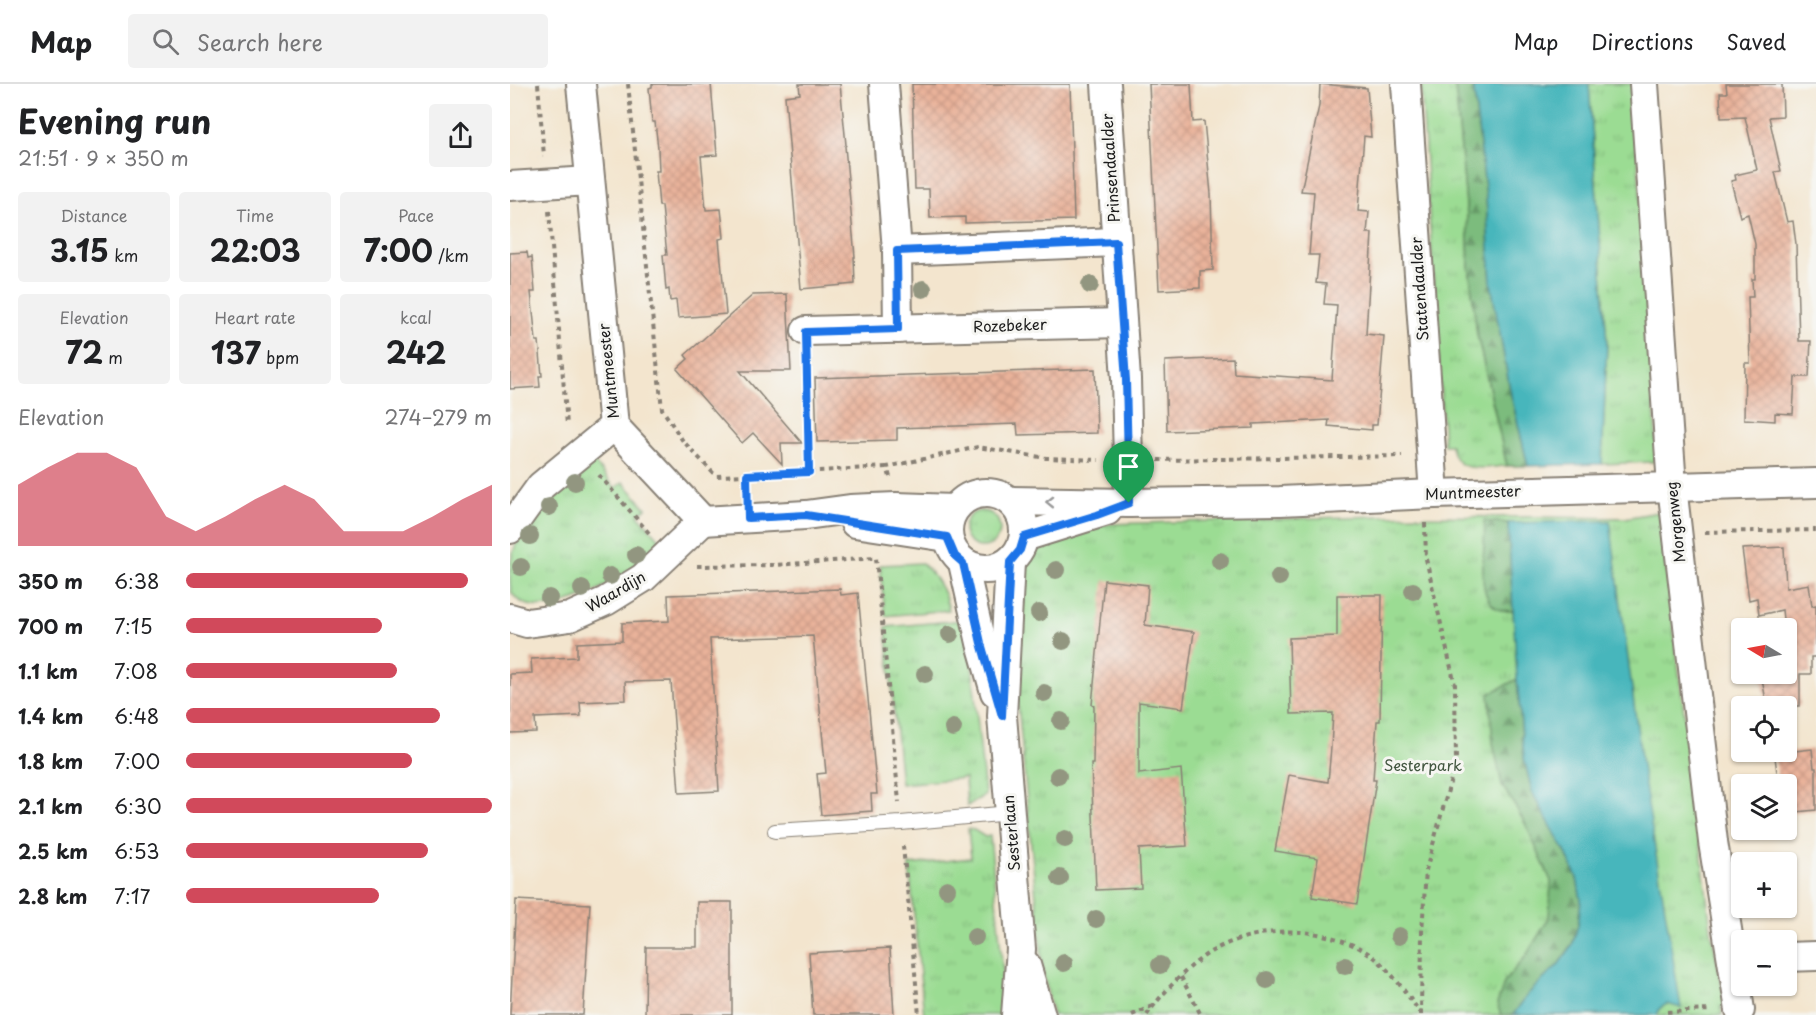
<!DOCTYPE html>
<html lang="en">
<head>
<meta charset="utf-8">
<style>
  body { margin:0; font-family:"Playpen Sans",sans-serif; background:#f2f2f2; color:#202124; height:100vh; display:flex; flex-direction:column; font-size:22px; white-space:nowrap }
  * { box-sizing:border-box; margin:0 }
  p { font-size:20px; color:#757577 }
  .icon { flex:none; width:33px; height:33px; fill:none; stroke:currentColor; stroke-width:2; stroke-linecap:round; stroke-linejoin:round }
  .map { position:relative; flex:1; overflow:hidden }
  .side { display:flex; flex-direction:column; background:#fff; width:510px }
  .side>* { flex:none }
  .needle { width:39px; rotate:280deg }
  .buttons { position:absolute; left:1221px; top:534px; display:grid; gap:12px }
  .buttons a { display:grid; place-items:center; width:66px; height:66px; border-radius:6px; background:#fff; box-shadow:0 2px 4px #0004; font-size:30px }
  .pin { position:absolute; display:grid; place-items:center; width:51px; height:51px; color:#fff; margin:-62px -26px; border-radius:50% 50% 50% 0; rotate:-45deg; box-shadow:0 0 6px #0007 }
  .pin .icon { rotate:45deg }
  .round { display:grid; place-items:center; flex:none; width:63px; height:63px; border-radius:6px; background:#f2f2f2 }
  .head { display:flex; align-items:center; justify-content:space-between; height:102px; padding:0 18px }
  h1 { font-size:33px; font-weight:700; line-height:45px }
  .stats { display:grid; grid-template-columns:repeat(3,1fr); gap:9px; height:102px; padding:6px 18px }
  .stats div { display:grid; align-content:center; border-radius:6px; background:#f2f2f2; text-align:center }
  .stats b { font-size:30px; font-weight:700 }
  .stats small { font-size:16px; font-weight:400 }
  .stats p { font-size:16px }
  .chart { height:168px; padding:12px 18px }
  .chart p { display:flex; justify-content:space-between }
  .chart svg { width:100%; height:108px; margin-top:6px; fill:#d1495b; opacity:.7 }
  ul { padding:0 18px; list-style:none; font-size:20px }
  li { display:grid; grid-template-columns:96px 72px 1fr; align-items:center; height:45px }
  li i { height:15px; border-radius:8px; background:#d1495b }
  header { display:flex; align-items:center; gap:36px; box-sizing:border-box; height:84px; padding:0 30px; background:#fff; border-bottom:2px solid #e0e0e0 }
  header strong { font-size:28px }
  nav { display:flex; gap:33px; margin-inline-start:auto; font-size:21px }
  .search { width:420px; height:54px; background:#f2f2f2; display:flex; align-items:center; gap:15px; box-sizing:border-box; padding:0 21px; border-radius:6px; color:#757577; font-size:22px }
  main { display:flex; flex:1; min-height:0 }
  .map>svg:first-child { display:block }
</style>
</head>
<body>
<header>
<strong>Map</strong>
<div class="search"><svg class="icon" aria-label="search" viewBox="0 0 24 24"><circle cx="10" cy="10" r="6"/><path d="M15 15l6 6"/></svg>Search here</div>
<nav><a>Map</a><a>Directions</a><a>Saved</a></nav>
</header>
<main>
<section class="side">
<div class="head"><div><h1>Evening run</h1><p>21:51 · 9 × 350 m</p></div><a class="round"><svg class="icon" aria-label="share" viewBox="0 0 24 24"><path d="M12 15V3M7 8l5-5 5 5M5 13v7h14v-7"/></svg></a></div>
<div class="stats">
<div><p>Distance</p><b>3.15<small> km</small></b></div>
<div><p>Time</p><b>22:03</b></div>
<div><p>Pace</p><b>7:00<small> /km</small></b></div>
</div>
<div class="stats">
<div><p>Elevation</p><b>72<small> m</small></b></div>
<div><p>Heart rate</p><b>137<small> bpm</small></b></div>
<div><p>kcal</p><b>242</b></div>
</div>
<div class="chart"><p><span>Elevation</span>274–279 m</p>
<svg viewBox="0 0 160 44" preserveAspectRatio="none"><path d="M0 44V19L10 12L20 6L30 6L40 12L50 32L60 38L70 32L80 25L90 19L100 25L110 38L120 38L130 38L140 32L150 25L160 19V44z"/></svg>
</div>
<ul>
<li><b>350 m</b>6:38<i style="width:92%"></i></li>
<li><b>700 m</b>7:15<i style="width:64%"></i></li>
<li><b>1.1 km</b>7:08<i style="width:69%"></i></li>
<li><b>1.4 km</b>6:48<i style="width:83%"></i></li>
<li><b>1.8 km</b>7:00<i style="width:74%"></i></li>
<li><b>2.1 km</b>6:30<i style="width:100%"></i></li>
<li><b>2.5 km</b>6:53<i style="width:79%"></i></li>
<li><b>2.8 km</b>7:17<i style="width:63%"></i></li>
</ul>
</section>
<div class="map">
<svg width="1306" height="931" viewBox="0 0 1306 931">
  <defs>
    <pattern id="grass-tufts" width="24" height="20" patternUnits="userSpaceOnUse" patternTransform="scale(1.5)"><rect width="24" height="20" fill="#9bdc93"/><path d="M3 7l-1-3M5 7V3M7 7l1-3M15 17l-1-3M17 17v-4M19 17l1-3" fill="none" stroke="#85bc7e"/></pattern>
    <pattern id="forest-firs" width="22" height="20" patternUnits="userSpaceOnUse" patternTransform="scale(1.5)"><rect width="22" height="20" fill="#7cbc7d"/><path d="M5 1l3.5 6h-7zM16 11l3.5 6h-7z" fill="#659866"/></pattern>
    <pattern id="building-cross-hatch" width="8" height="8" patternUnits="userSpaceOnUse" patternTransform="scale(1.5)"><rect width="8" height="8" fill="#e9b29a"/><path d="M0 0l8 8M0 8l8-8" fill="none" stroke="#c79884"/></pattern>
  </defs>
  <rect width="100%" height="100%" fill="#f6f6f2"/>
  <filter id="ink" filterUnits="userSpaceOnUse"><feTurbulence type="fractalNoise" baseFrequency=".0167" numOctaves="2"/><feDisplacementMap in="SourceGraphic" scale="12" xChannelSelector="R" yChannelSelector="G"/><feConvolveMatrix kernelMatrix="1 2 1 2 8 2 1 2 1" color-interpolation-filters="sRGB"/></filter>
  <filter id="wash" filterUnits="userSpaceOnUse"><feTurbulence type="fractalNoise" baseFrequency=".008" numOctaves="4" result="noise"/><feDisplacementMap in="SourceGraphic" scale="24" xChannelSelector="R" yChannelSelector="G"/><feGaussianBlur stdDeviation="1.35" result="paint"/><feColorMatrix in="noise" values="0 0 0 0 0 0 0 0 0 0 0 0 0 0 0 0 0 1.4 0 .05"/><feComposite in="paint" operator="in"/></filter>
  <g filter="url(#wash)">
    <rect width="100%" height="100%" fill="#f3e5ce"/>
    <!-- grass -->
    <g fill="url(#grass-tufts)" stroke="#5c7c58" stroke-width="1.5">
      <path d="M911 0H945L957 131 959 182 967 250 997 382C973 383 945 392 941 361H934Z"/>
      <path d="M1079 0H1123L1147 368 1143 378 1092 380 1097 259Z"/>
      <path d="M81 374 105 404 113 398 136 424 128 431 152 458C139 472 123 486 106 496 82 510 23 540 2 509 0 504 0 496 0 491 0 440 46 405 81 374Z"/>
      <circle cx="472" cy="445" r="18"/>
      <path d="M1149 428 1201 846 1216 923H1211L1212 931H543L533 888 504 577 509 494 520 473 536 459 598 440 908 431V432L1115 434Z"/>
      <path d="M412 479C427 493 435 507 439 526L375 532 370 481Z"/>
      <path d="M454 536 461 573 475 711 457 722 455 694 391 700 376 543Z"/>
      <path d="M458 745 464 746 475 753 480 752 494 899 493 931H414L399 781 461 774Z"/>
    </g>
    <!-- forest -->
    <g fill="url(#forest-firs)" stroke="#4c6c4c" stroke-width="1.5">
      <path d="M945 0H963L976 112 981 200 1001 311 1018 382H997L967 250 959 182 957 131Z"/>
      <path d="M974 437 998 439 1003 527C999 527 992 527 988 525 962 511 978 460 974 437Z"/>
      <path d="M1007 595 1014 674 1022 708 1056 769 1067 794 1071 816 1068 841 1062 861 1048 881 1018 910 1003 931H991L987 920 995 897 1016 872 1039 834 1041 797 1015 739 992 701 983 659 979 610Z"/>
    </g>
    <!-- water -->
    <g fill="#46b6bc" stroke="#31696c" stroke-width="1.5">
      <path d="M963 0H1079L1097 259 1092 380 1018 382 1001 311 981 200 976 112Z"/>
      <path d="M1100 437 1134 696 1171 924 1157 920 1150 924 1147 931H1003L1018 910 1048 881 1062 862 1068 841 1071 816 1067 794 1056 769 1022 708 1014 674 1007 595 998 439Z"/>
    </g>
    <g id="blocks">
      <!-- building -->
      <g fill="url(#building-cross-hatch)">
        <path d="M142 0H201L207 71 191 72 196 126 211 125 214 154 209 155 216 230 168 234 166 216 160 217 159 205 156 206 153 171H157L152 122H149L146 87H149L148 64 145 38H142L139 4 142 3Z"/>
        <path d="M289 0H330L336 61 335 62 345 173H344L345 200 291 205 275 12 290 10Z"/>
        <path d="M402 0H560L564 136 455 139V133L420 134 419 105H405Z"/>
        <path d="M639 0H681L683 38 694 37 701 110 703 186 690 187V204L649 206Z"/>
        <path d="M810 0 857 4 861 53 854 52 848 127 859 128 857 149H862L856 250 874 252 867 341H862V346L818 342 819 336 743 340V344L657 347 655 277 723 274 724 289 822 296 827 221 814 220 816 200 806 199 809 171H799L804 108 791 107 809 22Z"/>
        <path d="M1216 0H1272L1273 32 1259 33 1271 87 1265 88 1277 138 1283 137 1286 160 1289 257H1301L1299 293H1285L1283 330 1265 329V337L1234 335 1235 279H1240L1238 213H1243L1242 195H1245V160L1238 130 1230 133 1221 97 1226 96 1225 91 1247 86 1235 33 1211 34 1210 9H1217Z"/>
        <path d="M17 168 18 174 22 173 25 208H21L26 257H29L32 292H29L30 303 0 305V169Z"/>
        <path d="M277 210 281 287H230L292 359H271L272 380 243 349 232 359 167 285 178 275 175 271 243 211Z"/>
        <path d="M585 285 587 349 508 351 507 340 387 344V356L307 358 305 294Z"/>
        <path d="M1274 463 1276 504 1299 500 1302 522 1306 521V573H1301V590H1290V622H1257L1251 590H1276V544H1274L1272 526 1249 531 1247 514 1239 516 1232 465Z"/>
        <path d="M594 496 638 501 635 541 684 548 673 624 629 618V690L671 685 677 762 629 765 631 804 586 806 581 680H583L584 622 582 621Z"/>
        <path d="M330 505 331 511 348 509 367 710H361L362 727 311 731 307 690 316 689 303 552 200 555 209 707 169 709 161 597 115 598 116 616 70 618 71 632 25 634 26 648 0 649V590L22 589 21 575 67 573V559L112 557V539L159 537 158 511Z"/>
        <path d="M827 511H872L870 637H867L863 696H866L847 820 802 813 808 774 765 767 779 691 818 698 821 663 823 629 781 630 779 554 827 552Z"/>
        <path d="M1302 665 1304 684H1306V726L1276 729V700H1270L1268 697 1265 673 1276 671V668Z"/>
        <path d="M6 816 80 820 73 931H0Z"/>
        <path d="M187 818H222V931H135L136 863H187Z"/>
        <path d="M380 864 384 931H303L299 869Z"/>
      </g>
    </g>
  </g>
  <g filter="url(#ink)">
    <use href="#blocks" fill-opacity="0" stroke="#888075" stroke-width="1.5"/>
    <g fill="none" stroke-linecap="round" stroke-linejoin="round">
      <!-- service casing -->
      <g stroke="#888075" stroke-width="16">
        <path id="service" d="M265 747 391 739 500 729"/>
      </g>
      <!-- minor casing -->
      <g stroke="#888075" stroke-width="32">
        <g id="minor">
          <path d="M71 0 104 342 193 437 296 431 340 425 386 423 444 425"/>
          <path d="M374 0 387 167 388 245"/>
          <path d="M596 0 616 295 619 419"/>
          <path d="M896 0 924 410"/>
          <path d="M1134 0 1162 402 1203 758 1230 926"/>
          <path d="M0 102 80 97"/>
          <path d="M387 167 606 158"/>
          <path d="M296 247 612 239"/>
          <circle cx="476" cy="447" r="38"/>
          <path d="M501 417 619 419 770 417 924 410 1306 399"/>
          <path d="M345 439 437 453"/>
          <path d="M0 445 31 402 104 342"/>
          <path d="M514 453 597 427"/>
          <path d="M500 478 492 632 511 865 506 931"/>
          <path d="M453 479 471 559 485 608"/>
          <path d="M0 534 17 539 60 533 96 517 133 494 193 437"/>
          <path d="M1276 873 1306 872"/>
          <path d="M516 881 531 931"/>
        </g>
      </g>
      <!-- path -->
      <g stroke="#888075" stroke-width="4" stroke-dasharray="4.5 4.5" stroke-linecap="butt">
        <path d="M28 0 34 72"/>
        <path d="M118 0 152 325 173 357 206 392 237 391 238 404"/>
        <path d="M39 127 57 341"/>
        <path d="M297 275 299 388"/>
        <path d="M648 376 892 372"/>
        <path d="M89 391 139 449"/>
        <path d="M237 391 377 383"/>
        <path d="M380 393 377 383 468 363 536 374 589 376"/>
        <path d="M1195 448 1306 446"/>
        <path d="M187 482 265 481 366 474 389 718"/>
        <path d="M393 762 409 931"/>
        <path d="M671 893 691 931"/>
        <path d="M1157 928 1201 926"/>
        <path d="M622 931 642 922"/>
        <path d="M637 931C650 911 681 879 702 867 748 841 810 841 855 867 878 881 894 907 910 928"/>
        <path d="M911 931 912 848 916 786 946 677 945 601 916 475 915 439"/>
      </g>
      <!-- service -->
      <use href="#service" stroke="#fff" stroke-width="14"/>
      <!-- minor -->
      <use href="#minor" stroke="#fff" stroke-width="28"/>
    </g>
    <!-- trees -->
    <g fill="#929680">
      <circle cx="580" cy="201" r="9"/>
      <circle cx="413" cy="205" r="9"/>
      <circle cx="65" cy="398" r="9"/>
      <circle cx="39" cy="423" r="9"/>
      <circle cx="20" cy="452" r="9"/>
      <circle cx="126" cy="471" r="9"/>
      <circle cx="710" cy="477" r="9"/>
      <circle cx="11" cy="483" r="9"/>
      <circle cx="546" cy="486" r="9"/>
      <circle cx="100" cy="492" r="9"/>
      <circle cx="769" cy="493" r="9"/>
      <circle cx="72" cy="505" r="9"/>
      <circle cx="903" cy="507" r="9"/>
      <circle cx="39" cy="514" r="9"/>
      <circle cx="529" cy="529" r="9"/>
      <circle cx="440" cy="550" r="9"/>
      <circle cx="553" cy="557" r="9"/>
      <circle cx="415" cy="590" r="9"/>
      <circle cx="534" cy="609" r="9"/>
      <circle cx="551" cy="637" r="9"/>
      <circle cx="443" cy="644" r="9"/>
      <circle cx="548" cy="692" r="9"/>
      <circle cx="555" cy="755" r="9"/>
      <circle cx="550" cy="794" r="9"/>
      <circle cx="437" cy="805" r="9"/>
      <circle cx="586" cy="835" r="9"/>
      <circle cx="889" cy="852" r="9"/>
      <circle cx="465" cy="853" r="9"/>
      <circle cx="554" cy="879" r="9"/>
      <circle cx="650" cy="881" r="9"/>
      <circle cx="835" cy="882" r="9"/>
      <circle cx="757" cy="896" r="9"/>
    </g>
    <!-- one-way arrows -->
    <defs><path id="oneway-chevron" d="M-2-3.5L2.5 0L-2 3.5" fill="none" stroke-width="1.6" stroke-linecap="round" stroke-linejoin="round" transform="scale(1.5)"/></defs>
    <use stroke="#999" href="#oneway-chevron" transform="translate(540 418) rotate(-179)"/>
  </g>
  <g fill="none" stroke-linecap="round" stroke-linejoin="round" filter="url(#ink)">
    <!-- route casing -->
    <g stroke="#fff" stroke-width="12">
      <path id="route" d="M606 158 616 296 619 419 587 431 514 453 510 466 500 478 492 632 471 559 453 479 445 472 437 453 296 431 238 434 237 391 299 388 296 248 388 245 387 167Z"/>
    </g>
    <!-- route -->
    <use href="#route" stroke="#1a73e8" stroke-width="8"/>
  </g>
  <g text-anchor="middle" stroke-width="6" stroke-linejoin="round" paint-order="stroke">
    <!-- street labels -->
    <g font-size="15" fill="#1c1c1c" stroke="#f6f6f2">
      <text transform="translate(601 84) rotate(-94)" y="5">Prinsendaalder</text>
      <text transform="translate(910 205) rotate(-94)" y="5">Statendaalder</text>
      <text transform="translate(500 242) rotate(-2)" y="5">Rozebeker</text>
      <text transform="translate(99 287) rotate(-96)" y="5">Muntmeester</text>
      <text transform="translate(963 409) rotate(-2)" y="5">Muntmeester</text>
      <text transform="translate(1166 438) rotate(-96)" y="5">Morgenweg</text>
      <text transform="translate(106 508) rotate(-30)" y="5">Waardijn</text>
      <text transform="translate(502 749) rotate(-95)" y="5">Sesterlaan</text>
    </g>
    <!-- park labels -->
    <g font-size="15" fill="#425640" stroke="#f6f6f2">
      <text x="913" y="687">Sesterpark</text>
    </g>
  </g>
</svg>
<div class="buttons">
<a><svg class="needle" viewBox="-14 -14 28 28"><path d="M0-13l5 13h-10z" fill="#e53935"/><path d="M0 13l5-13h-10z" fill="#757577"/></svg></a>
<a><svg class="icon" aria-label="locate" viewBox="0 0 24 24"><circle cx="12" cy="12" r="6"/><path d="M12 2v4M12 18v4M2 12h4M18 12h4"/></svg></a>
<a><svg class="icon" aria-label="layers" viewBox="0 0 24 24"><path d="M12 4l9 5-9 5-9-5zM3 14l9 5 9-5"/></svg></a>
<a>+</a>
<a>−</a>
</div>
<div class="pin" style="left:619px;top:419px;background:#1e9e55"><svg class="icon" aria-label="arrive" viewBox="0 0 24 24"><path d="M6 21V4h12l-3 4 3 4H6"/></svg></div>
</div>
</main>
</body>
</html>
